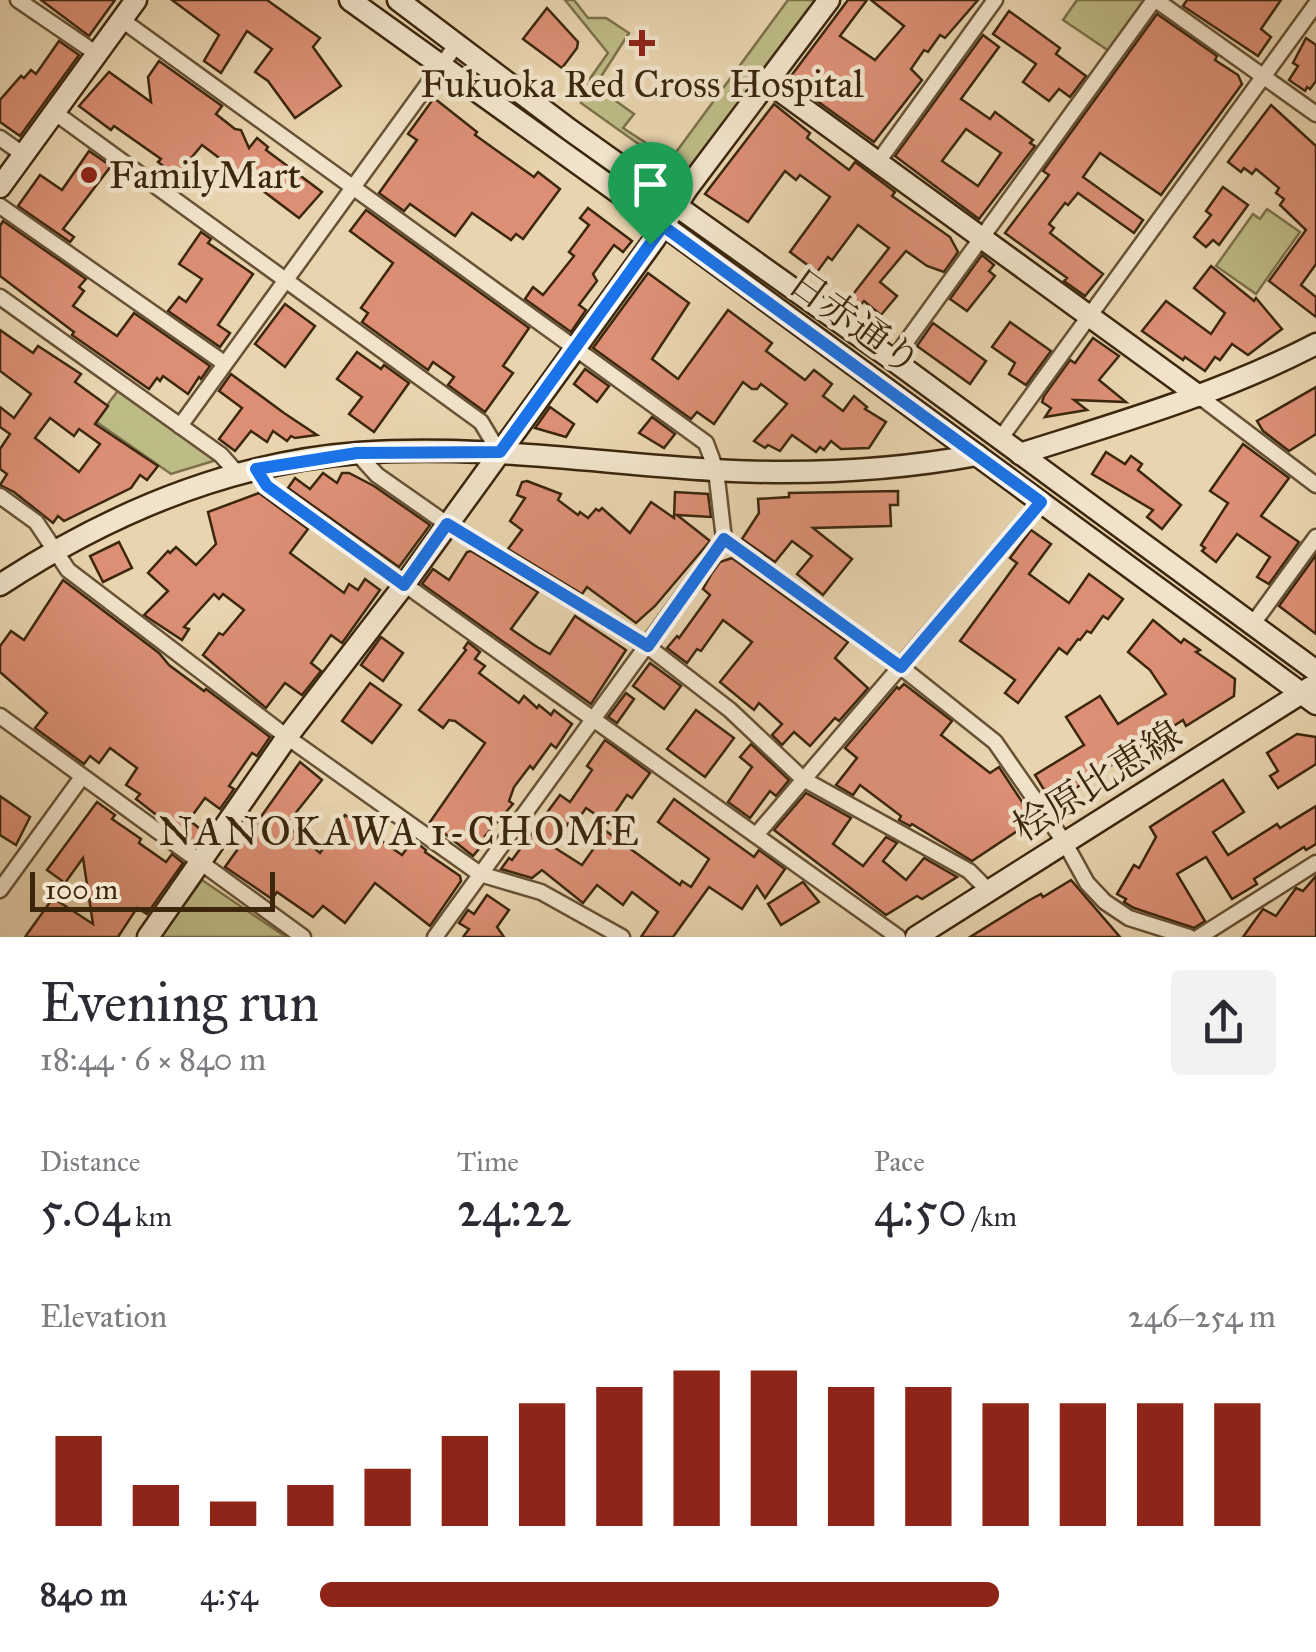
<!DOCTYPE html>
<html lang="en">
<head>
<meta charset="utf-8">
<style>
  body { margin:0; font-family:"IM FELL Great Primer","Noto Serif JP",serif; background:#f2f2f3; color:#2b2b33; height:100vh; display:flex; flex-direction:column; font-size:38px; white-space:nowrap }
  * { box-sizing:border-box; margin:0 }
  p { font-size:32px; color:#7c7c81 }
  .icon { flex:none; width:55px; height:55px; fill:none; stroke:currentColor; stroke-width:2; stroke-linecap:round; stroke-linejoin:round }
  .map { position:relative; height:937px; overflow:hidden }
  .panel { display:flex; flex-direction:column; background:#fff; flex:1 }
  .panel>* { flex:none }
  .scale { position:absolute; left:30px; bottom:25px; width:245px; box-sizing:border-box; padding-left:10px; border:5px solid #3c270d; border-top:0; font-size:28px; line-height:35px; white-space:nowrap; color:#3c270d; -webkit-text-stroke:8px #f0e3ca; paint-order:stroke }
  .pin { position:absolute; display:grid; place-items:center; width:85px; height:85px; color:#fff; margin:-102px -42px; border-radius:50% 50% 50% 0; rotate:-45deg; box-shadow:0 0 10px #0007 }
  .pin .icon { rotate:45deg }
  .round { display:grid; place-items:center; flex:none; width:105px; height:105px; border-radius:10px; background:#f2f2f3 }
  .overview { display:flex; align-items:center; justify-content:space-between; height:170px; padding:0 40px }
  h1 { font-size:55px; font-weight:600; line-height:75px }
  .metrics { display:grid; grid-template-columns:repeat(3,1fr); gap:15px; height:170px; padding:10px 40px }
  .metrics div { display:grid; align-content:center }
  .metrics b { font-size:50px; font-weight:600 }
  .metrics small { font-size:28px; font-weight:400 }
  .metrics p { font-size:28px }
  .chart { height:280px; padding:20px 40px }
  .chart p { display:flex; justify-content:space-between }
  .chart svg { width:100%; height:180px; margin-top:10px; stroke:#8f2418; stroke-width:6 }
  ul { padding:0 40px; list-style:none; font-size:32px }
  li { display:grid; grid-template-columns:160px 120px 1fr; align-items:center; height:75px }
  li i { height:25px; border-radius:12px; background:#8f2418 }
  .map>svg:first-child { display:block }
</style>
</head>
<body>
<div class="map">
<svg width="1316" height="937" viewBox="0 0 1316 937">
  <rect width="100%" height="100%" fill="#e8d4ae"/>
  <filter id="stains"><feTurbulence type="fractalNoise" baseFrequency=".002" numOctaves="4"/><feColorMatrix values="0 0 0 0 .2 0 0 0 0 .09 0 0 0 0 .02 0 0 0 .5 -.17"/></filter>
  <radialGradient id="worn" r=".72"><stop offset=".6" stop-color="#630" stop-opacity="0"/><stop offset="1" stop-color="#630" stop-opacity=".3"/></radialGradient>
  <!-- green -->
  <g fill="#bdbb86" stroke="#7c714a" stroke-width="2.5">
    <path d="M565 0H574L588 18H606L629 33 595 86 634 114 623 128 671 159 788 0H818L691 170 679 173 581 103 584 87 608 53Z"/>
    <path d="M1077 0H1152L1112 53 1063 20Z"/>
    <path d="M1267 209 1300 232 1256 294 1216 266 1253 214 1260 219Z"/>
    <path d="M120 388 220 459 171 474 95 421Z"/>
    <path d="M202 880 286 937H160Z"/>
  </g>
  <!-- building -->
  <g fill="#dc8f75" stroke="#3c270d" stroke-width="2.5" fill-rule="evenodd">
    <path d="M41 0H115L89 36Z"/>
    <path d="M172 0H267L320 38 313 47 341 86 295 118 268 81 255 72 272 49 247 31 221 73 204 61 219 35Z"/>
    <path d="M848 0H867L840 36 875 60 904 26 871 0H978L945 38 940 35 928 52 924 50 911 69 922 80 874 142 788 80Z"/>
    <path d="M1187 0H1281L1261 29 1271 37 1258 56 1183 6Z"/>
    <path d="M547 8 578 42 577 48 562 68 523 39Z"/>
    <path d="M1009 11 1060 48 1056 54 1086 76 1070 97 1059 89 1049 101 1023 82 1036 64 993 34Z"/>
    <path d="M1157 14 1217 56 1215 60 1238 75 1242 84 1161 195 1100 153 1083 177 1143 220 1134 233 1078 193 1068 205 1065 203 1049 224 1054 228 1050 233 1103 274 1085 296 1064 281 1067 278 1005 233 1049 175 1043 171Z"/>
    <path d="M983 35 999 47 961 99 990 119 995 112 1033 140 1030 143 1035 146 979 219 895 156ZM966 129 1001 153 978 186 942 161Z"/>
    <path d="M1306 38 1316 45V81L1310 89 1307 87 1305 91 1289 80 1298 66 1293 63Z"/>
    <path d="M59 41 79 55 20 136 0 122V100L21 76 24 78 31 70 36 74Z"/>
    <path d="M159 61 222 106 216 114 235 129 241 130 249 148 257 138 268 147 266 150 322 192 299 218 202 145 176 176 158 162 161 159 114 126 111 130 79 106 109 72 151 102 148 77Z"/>
    <path d="M434 98 477 132 475 135 534 177 538 172 560 189 523 239 516 234 511 240 472 213 455 236 410 204 404 211 379 193 417 140 408 134Z"/>
    <path d="M774 104 810 133 807 138 849 170 855 162 895 192 892 196 950 237 958 252 944 272 927 266 906 251 880 282 897 296 881 315 864 301 856 310 847 302 889 248 858 225 832 260 828 257 817 272 790 252 830 197 800 175 796 180 785 171 748 222 705 194Z"/>
    <path d="M1271 105 1316 146V264L1301 285 1316 297V317L1269 281 1306 230 1280 205 1284 199 1276 193 1279 188 1256 169 1252 174 1244 168 1241 172 1228 162Z"/>
    <path d="M89 151 111 166 63 229 74 237 70 242 18 206 40 175 62 190Z"/>
    <path d="M1223 187 1248 205 1219 245 1213 240 1206 247 1194 237 1211 215 1206 211Z"/>
    <path d="M588 208 632 241 623 252 614 245 593 274 597 281 579 305 586 310 571 332 525 299 533 287 543 295 574 256 569 252 589 225 580 218Z"/>
    <path d="M366 210 529 328 503 366 513 373 485 412 448 385 454 377 433 362 428 370 362 322 368 313 361 308 393 263 350 231Z"/>
    <path d="M3 221 86 279 79 287 84 291 73 306 117 336 134 313 210 366 201 379 199 377 188 394 163 376 160 381 157 378 149 389 72 335 74 332 0 276V226Z"/>
    <path d="M201 232 211 239 208 243 253 274 218 325 230 333 220 347 168 311 179 297 186 302 202 279 179 264Z"/>
    <path d="M982 255 994 265 989 271 995 276 967 311 950 299Z"/>
    <path d="M1211 266 1254 301 1256 298 1282 329 1248 355 1232 344 1220 360 1215 357 1205 371 1185 357 1183 360 1142 331 1166 301 1211 334 1225 313 1194 288Z"/>
    <path d="M648 273 689 303 652 359 678 379 728 310 772 343 766 351 805 380 814 370 832 384 823 396 843 411 854 396 867 407 865 409 886 422 869 448 841 449 831 441 824 450 820 447 816 452 792 435 780 451 768 445 765 448 754 441 787 404 761 384 757 389H752L743 382 714 424 697 412 691 419 593 348Z"/>
    <path d="M285 304 315 326 285 367 255 344Z"/>
    <path d="M1010 322 1051 351 1026 385 1009 374 1015 363 992 347Z"/>
    <path d="M933 323 986 361 970 384 917 346Z"/>
    <path d="M0 330 33 353 38 346 81 374 75 382 108 406 95 424 158 466 147 480 140 475 131 488 64 521 58 516 53 523 14 492 0 485 7 474 0 469V449L10 434 0 427V407L14 418 31 394 0 371ZM50 418 74 436 79 429 100 444 79 472 35 438Z"/>
    <path d="M1093 338 1119 356 1099 380 1126 402 1074 400 1087 410 1045 417 1051 408 1042 402 1044 396 1070 360 1075 363Z"/>
    <path d="M357 352 381 369 384 365 409 383 374 432 349 414 362 397 337 379Z"/>
    <path d="M585 369 609 386 597 402 574 384Z"/>
    <path d="M231 374 284 413 317 435 295 438 291 436 287 441 273 431 267 442 251 431 235 451 219 439 242 408 219 391Z"/>
    <path d="M1316 387V434L1289 451 1263 431 1257 421Z"/>
    <path d="M550 407 574 424 566 437 535 428Z"/>
    <path d="M652 417 675 434 664 448 639 433Z"/>
    <path d="M1243 444 1289 478 1261 516 1299 542 1269 584 1257 577 1270 557 1237 534 1216 562 1202 551 1205 548 1201 545 1228 503 1210 491Z"/>
    <path d="M1106 452 1125 464 1131 456 1142 464 1138 470 1181 505 1162 529 1147 517 1153 510 1092 474Z"/>
    <path d="M323 473 337 483 342 473H349L374 486 430 525 399 567 288 488 295 478 310 489Z"/>
    <path d="M527 481 561 494 558 500 578 515 580 512 588 518 596 509 599 511 602 508 630 533 651 502 674 518 675 492 708 494 711 517 677 515 710 541 655 606 636 623 587 587 582 594 508 549 522 530 510 521 525 498 517 495 522 482Z"/>
    <path d="M898 491V505H890L891 526 813 528 852 559 823 595 797 574 812 556 792 541 775 562 742 539 759 513 758 499 789 497V493Z"/>
    <path d="M259 493 308 529 290 553 344 593 349 584 358 590 365 579 380 590 342 643 331 635 311 663 321 671 302 695 285 683 266 708 203 655 219 633 223 635 244 610 223 594 219 599 214 594 184 627 189 629 182 640 144 615 168 591 148 573 168 551 170 553 176 547 196 565 216 544 208 512Z"/>
    <path d="M1031 530 1051 544 1029 574 1069 603 1089 574 1123 599 1108 619 1103 616 1091 633 1087 631 1080 640 1078 639 1067 654 1059 648 1018 703 1005 693 1015 680 960 641 1017 563 1010 558Z"/>
    <path d="M119 542 132 568 103 582 90 556Z"/>
    <path d="M471 551 538 592 511 629 537 647 550 654 575 616 626 650 591 704 422 584 433 569 449 580 467 552Z"/>
    <path d="M1316 555V634L1279 606Z"/>
    <path d="M732 558 848 642 835 658 868 688 839 721 835 718 810 746 794 732 782 745 772 735 782 724 759 703 754 710 720 682 752 642 723 620 701 651 697 649 687 663 667 648 677 636 679 638 710 595 703 589 712 573 720 562Z"/>
    <path d="M63 580 159 653 169 665 204 691 206 689 270 737 257 756 252 753 229 786 234 789 220 809 205 798 189 820 204 832 195 845 136 799 140 794 126 785 137 768 110 748 99 763 90 756 84 764 35 728 47 713 0 672V646L11 631 24 640Z"/>
    <path d="M1153 620 1181 643 1184 639 1200 650 1196 652 1235 679 1234 696 1186 726 1183 720 1052 803 1035 775 1084 745 1066 717 1100 696 1118 724 1166 694 1150 670 1128 652Z"/>
    <path d="M381 637 403 653 383 681 361 665Z"/>
    <path d="M468 642 480 652 475 659 485 666 479 673 519 703 524 696 537 708 539 705 551 715 554 710 572 724 556 748 551 744 533 769 530 766 514 787 509 801 513 804 485 836 488 838 473 856 430 822 485 743 455 721 449 720 443 728 419 710 466 650 464 648Z"/>
    <path d="M650 663 681 686 664 709 633 686Z"/>
    <path d="M370 683 401 705 372 743 342 721Z"/>
    <path d="M904 684 952 721 941 735 990 773 999 767 1034 820 972 861 912 824 910 826 899 820 901 816 860 785 853 795 836 785 857 758 845 748 897 687 899 689Z"/>
    <path d="M626 693 634 699 617 723 608 717Z"/>
    <path d="M696 710 734 738 705 777 667 749Z"/>
    <path d="M1297 734 1316 737V764L1278 788 1270 776 1278 771 1267 753Z"/>
    <path d="M605 740 650 773 632 798 627 795 608 823 586 808 574 825 570 821 552 846 582 865 606 831 680 885 682 881 691 887 709 859 658 822 674 799 754 857 759 850 785 869 765 898 757 886 742 909 709 887 673 937H641L658 912 632 892 623 905 597 885 583 903 542 870 532 878 501 869 509 858 512 860 560 795 570 802 592 770 587 766Z"/>
    <path d="M751 744 789 780 776 796 770 791 750 818 728 802 752 767 740 757Z"/>
    <path d="M300 762 322 780 286 825 320 853 345 815 402 855 413 840 426 850 425 852 460 876 461 881 430 926 375 883 345 923 323 906 313 917 277 892 272 899 225 867Z"/>
    <path d="M1223 780 1244 812 1213 832 1228 855 1277 824 1280 828 1316 806V844L1306 850 1304 847 1254 879 1257 884 1232 899 1206 857 1177 874 1205 921 1194 928 1134 908 1124 902 1126 899 1117 894 1134 865 1139 868 1156 837 1150 827Z"/>
    <path d="M806 793 851 818 833 844 863 866 886 837 897 843 883 861 906 880 924 858 957 877 922 899 917 896 886 915 774 830Z"/>
    <path d="M0 796 30 817 16 845 0 835Z"/>
    <path d="M97 802 115 815 112 819 141 839 139 843 166 862 172 854 183 863 147 914 137 908 118 937H25L53 898 93 924 83 858 65 883 47 870Z"/>
    <path d="M1316 876V937H1243L1263 909 1276 916 1296 888 1303 891Z"/>
    <path d="M1071 880 1120 937H970L1028 901 1041 894 1043 897Z"/>
    <path d="M803 882 819 902 781 925 768 904Z"/>
    <path d="M487 895 509 910 497 927 504 937H463L469 929 459 923 468 910 474 914Z"/>
  </g>
  <g fill="none" stroke-linecap="round" stroke-linejoin="round">
    <!-- street casing -->
    <g stroke="#675235" stroke-width="19">
      <g id="street">
        <path d="M18 0 97 54"/>
        <path d="M1156 0 1316 114"/>
        <path d="M122 20 706 443 716 470 724 539 435 937"/>
        <path d="M54 112 481 422 499 452"/>
        <path d="M0 138 24 155"/>
        <path d="M878 162 995 0"/>
        <path d="M0 206 224 363"/>
        <path d="M0 297 221 455 237 473"/>
        <path d="M893 360 1154 0"/>
        <path d="M1199 396 1316 485"/>
        <path d="M180 426 457 44"/>
        <path d="M1000 439 1316 4"/>
        <path d="M357 453 377 475 447 524 647 646 730 710 803 779 969 871 988 890"/>
        <path d="M257 469 267 486 898 937"/>
        <path d="M0 496 36 522 68 570 287 737 480 874 541 892 622 937"/>
        <path d="M724 539 901 667 995 742 1065 843 1087 883 1105 902 1129 918 1189 937"/>
        <path d="M1252 625 1316 537"/>
        <path d="M0 716 303 937"/>
        <path d="M757 834 1041 502"/>
        <path d="M0 890 82 777"/>
        <path d="M1199 937 1316 863"/>
      </g>
    </g>
    <!-- secondary casing -->
    <g stroke="#3c270d" stroke-width="25">
      <g id="secondary">
        <path d="M350 0 640 208 1316 704"/>
        <path d="M398 0 570 130 893 360 1316 671"/>
        <path d="M769 83 1199 396"/>
        <path d="M0 187 136 0"/>
        <path d="M1020 454C1121 422 1222 393 1316 344"/>
        <path d="M0 585C108 514 227 463 358 453 477 444 595 463 713 470 801 475 891 471 977 455"/>
        <path d="M148 937 287 737 404 585 654 240 687 189 829 0"/>
        <path d="M916 937 1311 687"/>
      </g>
    </g>
    <!-- street -->
    <use href="#street" stroke="#f0e3ca" stroke-width="14"/>
    <!-- secondary -->
    <use href="#secondary" stroke="#f0e3ca" stroke-width="20"/>
  </g>
  <g fill="none" stroke-linecap="round" stroke-linejoin="round">
    <!-- route casing -->
    <g stroke="#fff" stroke-width="20">
      <path id="route" d="M663 226 1041 502 901 667 724 539 648 646 447 524 404 585 267 486 256 469 357 453 500 452Z"/>
    </g>
    <!-- route -->
    <use href="#route" stroke="#1a73e8" stroke-width="12"/>
  </g>
  <!-- markers -->
  <g fill="#8f2418" stroke="#f0e3ca" stroke-width="4">
    <path d="M637 28h10v10h10v10h-10v10h-10v-10h-10v-10h10z"/>
    <circle cx="89" cy="175" r="10"/>
  </g>
  <g text-anchor="middle" stroke-width="9" stroke-linejoin="round" paint-order="stroke">
    <!-- poi labels -->
    <g font-size="38" fill="#3c270d" stroke="#f0e3ca">
      <text x="642" y="97">Fukuoka Red Cross Hospital</text>
      <text x="109" y="188" text-anchor="start">FamilyMart</text>
    </g>
    <!-- street labels -->
    <g font-size="38" fill="#3c270d" stroke="#f0e3ca">
      <text transform="translate(855 322) rotate(36)" y="13">日赤通り</text>
      <text transform="translate(1097 781) rotate(-32)" y="13">桧原比恵線</text>
    </g>
    <!-- neighbourhood labels -->
    <g font-size="40" letter-spacing="2.5" fill="#3c270d" stroke="#f0e3ca">
      <text x="400" y="845">NANOKAWA 1-CHOME</text>
    </g>
  </g>
  <rect width="100%" height="100%" filter="url(#stains)"/>
  <rect width="100%" height="100%" fill="url(#worn)"/>
</svg>
<div class="scale">100 m</div>
<div class="pin" style="left:650px;top:244px;background:#1e9e55"><svg class="icon" aria-label="arrive" viewBox="0 0 24 24"><path d="M6 21V4h12l-3 4 3 4H6"/></svg></div>
</div>
<section class="panel">
<div class="overview"><div><h1>Evening run</h1><p>18:44 · 6 × 840 m</p></div><a class="round"><svg class="icon" aria-label="share" viewBox="0 0 24 24"><path d="M12 15V3M7 8l5-5 5 5M5 13v7h14v-7"/></svg></a></div>
<div class="metrics">
<div><p>Distance</p><b>5.04<small> km</small></b></div>
<div><p>Time</p><b>24:22</b></div>
<div><p>Pace</p><b>4:50<small> /km</small></b></div>
</div>
<div class="chart"><p><span>Elevation</span>246–254 m</p>
<svg viewBox="0 0 160 44" preserveAspectRatio="none"><path d="M5 44V22M15 44V34M25 44V38M35 44V34M45 44V30M55 44V22M65 44V14M75 44V10M85 44V6M95 44V6M105 44V10M115 44V10M125 44V14M135 44V14M145 44V14M155 44V14"/></svg>
</div>
<ul>
<li><b>840 m</b>4:54<i style="width:71%"></i></li>
</ul>
</section>
</body>
</html>
